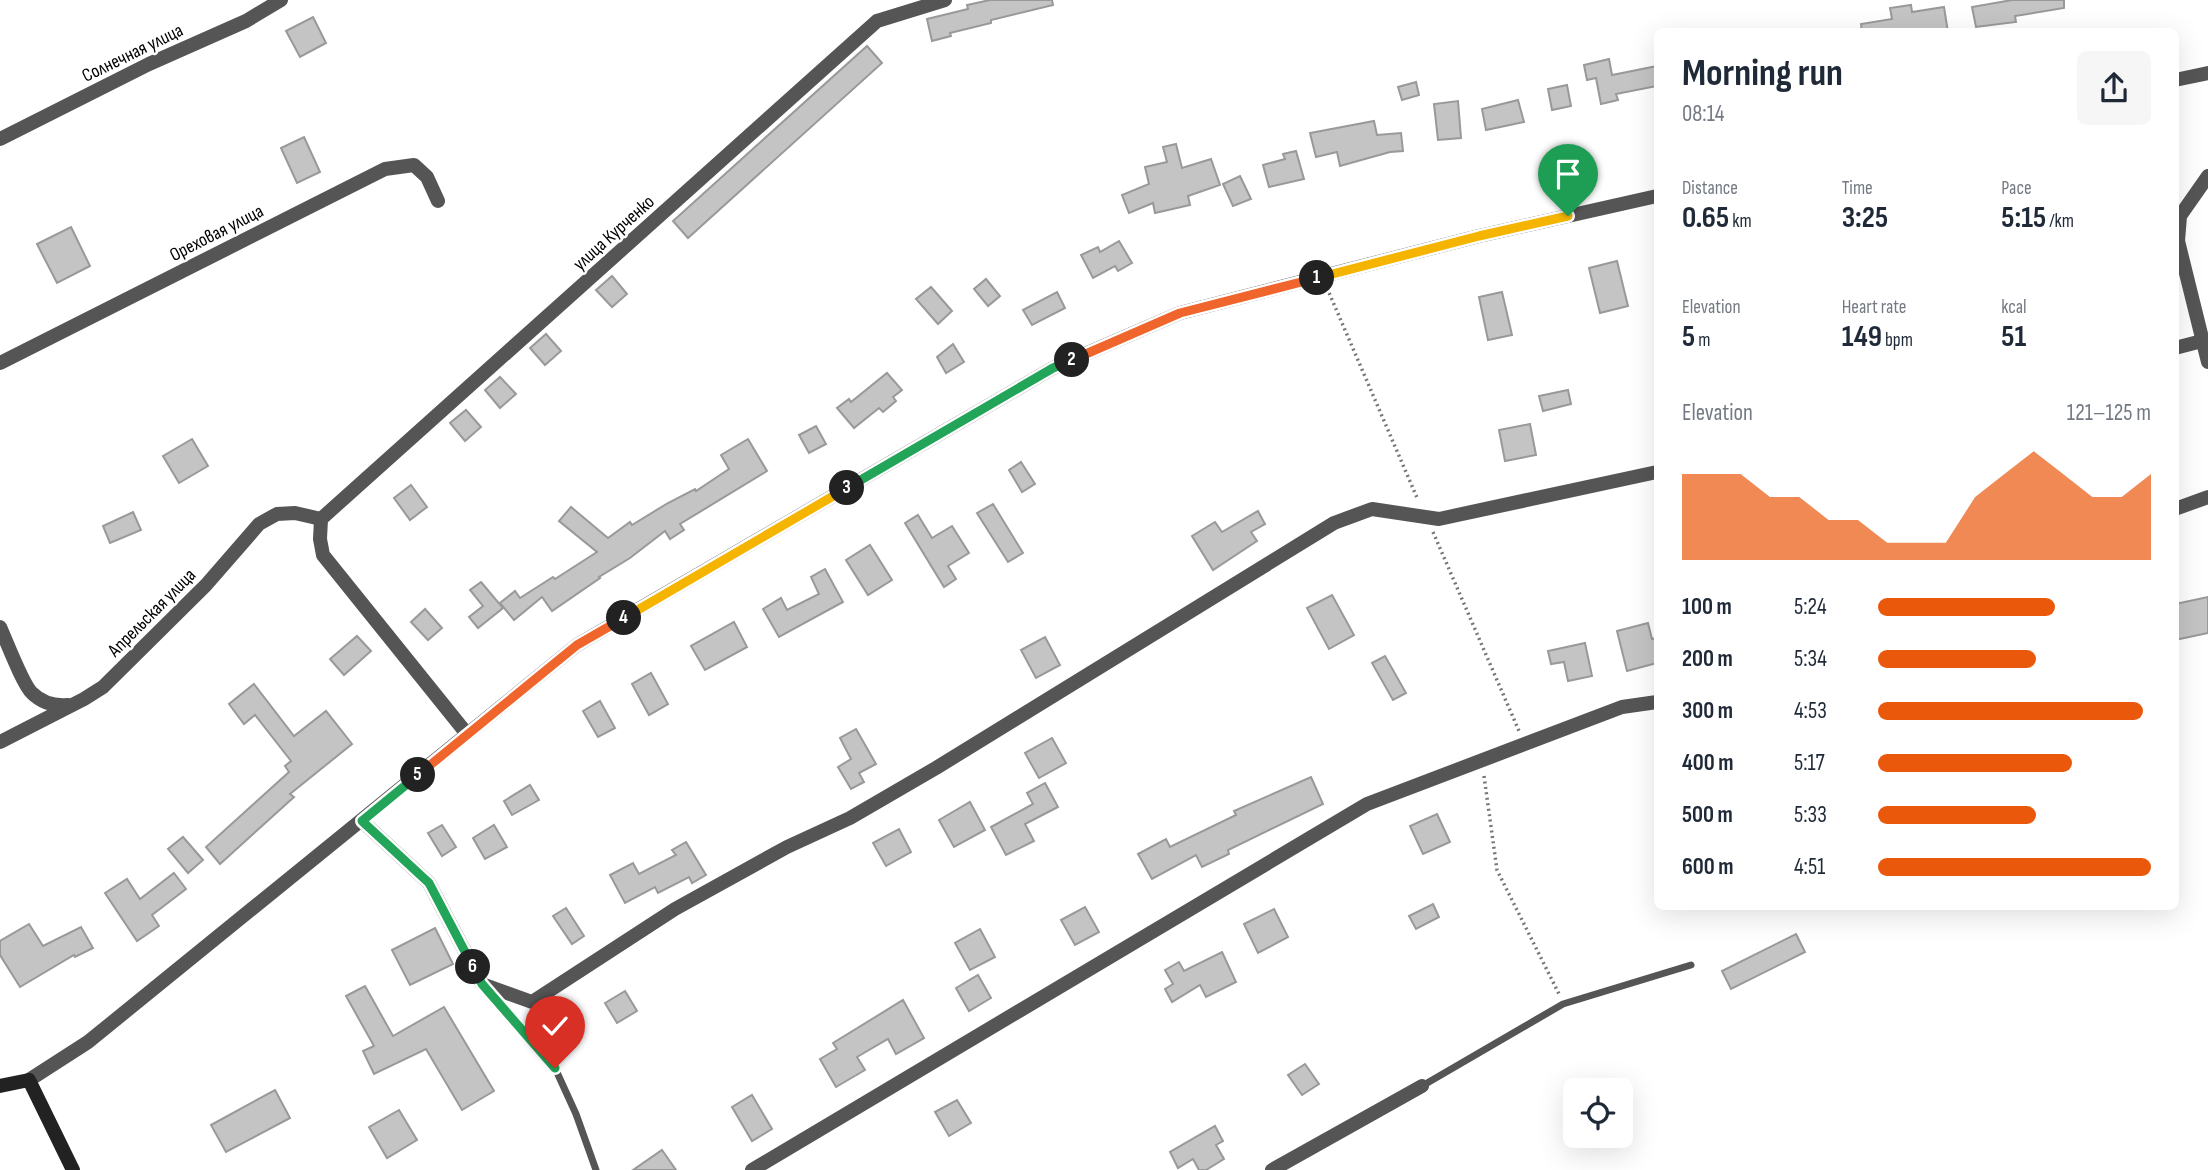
<!DOCTYPE html>
<html lang="en">
<head>
<meta charset="utf-8">
<style>
  body { margin:0; font-family:"Sofia Sans Condensed",sans-serif; background:#f6f6f7; color:#1f2937; height:100vh; display:flex; flex-direction:column; font-size:26px; white-space:nowrap }
  * { box-sizing:border-box; margin:0 }
  p { font-size:23px; color:#747a83 }
  .icon { flex:none; width:38px; height:38px; fill:none; stroke:currentColor; stroke-width:2; stroke-linecap:round; stroke-linejoin:round }
  .map { position:relative; flex:1; overflow:hidden }
  .side { position:absolute; left:1654px; top:28px; width:525px; height:882px; display:flex; flex-direction:column; background:#fff; border-radius:10px; box-shadow:0 7px 28px #0002 }
  .side>* { flex:none }
  .tools { position:absolute; left:1563px; top:1078px; display:grid; gap:14px }
  .tools a { display:grid; place-items:center; width:70px; height:70px; border-radius:10px; background:#fff; box-shadow:0 7px 28px #0002; font-size:35px }
  .pin { position:absolute; display:grid; place-items:center; width:60px; height:60px; color:#fff; margin:-72px -30px; border-radius:50% 50% 50% 0; rotate:-45deg; box-shadow:0 0 7px #0007 }
  .pin .icon { rotate:45deg }
  .km { position:absolute; width:35px; height:35px; margin:-18px; border-radius:50%; background:#222; color:#fff; font-size:19px; line-height:35px; text-align:center }
  .round { display:grid; place-items:center; flex:none; width:74px; height:74px; border-radius:10px; background:#f6f6f7 }
  .head { display:flex; align-items:center; justify-content:space-between; height:119px; padding:0 28px }
  h1 { font-size:38px; font-weight:700; line-height:52px }
  .stats { display:grid; grid-template-columns:repeat(3,1fr); gap:10px; height:119px; padding:7px 28px }
  .stats div { display:grid; align-content:center }
  .stats b { font-size:30px; font-weight:700 }
  .stats small { font-size:19px; font-weight:400 }
  .stats p { font-size:19px }
  .chart { height:196px; padding:14px 28px }
  .chart p { display:flex; justify-content:space-between }
  .chart svg { width:100%; height:126px; margin-top:7px; fill:#ea580c; opacity:.7 }
  ul { padding:0 28px; list-style:none; font-size:23px }
  li { display:grid; grid-template-columns:112px 84px 1fr; align-items:center; height:52px }
  li i { height:18px; border-radius:9px; background:#ea580c }
  .map>svg:first-child { display:block }
</style>
</head>
<body>
<div class="map">
<svg width="2208" height="1170" viewBox="0 0 2208 1170">
  <rect width="100%" height="100%" fill="#fff"/>
  <!-- building -->
  <g fill="#c4c4c4" stroke="#999" stroke-width="2">
    <path d="M990 0H1052L1053 5 991 20V23L950 33 951 36 932 41 927 19 968 9 967 5Z"/>
    <path d="M2012 0H2064V8L2015 16 2016 22 1976 27 1972 7Z"/>
    <path d="M1911 5 1912 12 1944 7 1948 32H1862L1861 24 1892 19 1890 8Z"/>
    <path d="M313 17 326 43 300 57 286 31Z"/>
    <path d="M867 46 882 63 688 238 673 221Z"/>
    <path d="M1609 59 1612 75 1657 66V86L1616 94 1618 100 1601 104 1596 78 1587 80 1584 65Z"/>
    <path d="M1416 82 1419 95 1402 100 1398 87Z"/>
    <path d="M1567 85 1571 106 1552 110 1548 89Z"/>
    <path d="M1518 100 1524 122 1486 130 1482 109Z"/>
    <path d="M1458 101 1461 138 1438 140 1434 104Z"/>
    <path d="M1374 121 1377 135 1401 133 1403 151 1390 152 1340 166 1337 152 1316 157 1310 133Z"/>
    <path d="M304 137 320 172 297 183 281 148Z"/>
    <path d="M1176 144 1182 168 1211 159 1220 185 1188 196 1190 205 1155 213 1153 203 1129 213 1122 195 1149 184 1145 167 1167 162 1163 147Z"/>
    <path d="M1296 151 1304 179 1269 187 1263 165 1285 159 1283 154Z"/>
    <path d="M1240 176 1251 199 1233 206 1223 184Z"/>
    <path d="M71 227 90 266 57 283 37 244Z"/>
    <path d="M1119 241 1132 263 1118 271 1115 266 1093 278 1081 255 1098 247 1100 252Z"/>
    <path d="M1617 261 1628 306 1600 313 1589 268Z"/>
    <path d="M612 276 627 294 612 307 596 290Z"/>
    <path d="M986 279 1000 296 988 306 974 289Z"/>
    <path d="M931 287 952 311 938 324 916 299Z"/>
    <path d="M1057 292 1065 308 1032 325 1023 310Z"/>
    <path d="M1502 292 1512 335 1488 340 1479 297Z"/>
    <path d="M546 334 561 351 545 365 530 348Z"/>
    <path d="M953 344 964 362 946 373 937 357Z"/>
    <path d="M887 373 902 390 893 397 896 401 883 412 879 408 854 428 837 408 849 399 851 402Z"/>
    <path d="M500 377 516 394 500 408 485 390Z"/>
    <path d="M1568 390 1571 404 1543 411 1539 396Z"/>
    <path d="M466 410 481 427 465 441 450 423Z"/>
    <path d="M1530 424 1536 455 1505 461 1499 430Z"/>
    <path d="M816 426 826 444 809 453 799 435Z"/>
    <path d="M192 439 208 466 179 483 163 456Z"/>
    <path d="M748 439 767 471 680 524 684 530 670 539 665 531 630 558 599 577 600 578 552 611 542 597 514 620 500 603 515 591 520 598 553 577 555 579 597 552 559 521 571 507 608 538 630 522 632 525 668 503 695 489 696 491 729 469 721 455Z"/>
    <path d="M1021 462 1035 484 1022 492 1009 470Z"/>
    <path d="M411 485 427 507 410 520 394 498Z"/>
    <path d="M993 504 1023 553 1008 562 977 513Z"/>
    <path d="M1258 511 1265 524 1251 532 1257 541 1213 570 1192 536 1215 522 1222 532Z"/>
    <path d="M133 512 141 530 110 543 103 526Z"/>
    <path d="M918 515 932 538 952 526 969 553 948 566 956 579 944 587 905 523Z"/>
    <path d="M870 545 892 580 868 595 846 560Z"/>
    <path d="M825 569 843 602 779 637 763 609 781 598 787 610 819 594 811 577Z"/>
    <path d="M481 582 503 608 478 628 469 617 483 606 470 590Z"/>
    <path d="M1332 595 1354 635 1329 649 1307 608Z"/>
    <path d="M2208 597V633L2175 640V604Z"/>
    <path d="M425 609 442 628 428 640 411 622Z"/>
    <path d="M734 622 747 647 705 670 691 646Z"/>
    <path d="M1648 623 1652 639 1657 638V663L1627 671 1617 631Z"/>
    <path d="M357 636 371 651 344 675 330 659Z"/>
    <path d="M1045 637 1060 665 1036 678 1021 650Z"/>
    <path d="M1585 643 1592 676 1568 681 1564 662 1551 664 1548 651Z"/>
    <path d="M1385 656 1406 693 1393 700 1372 663Z"/>
    <path d="M651 673 668 704 649 715 632 684Z"/>
    <path d="M254 684 294 736 326 711 352 744 290 794 294 797 220 864 206 847 289 772 285 766 291 761 255 715 244 724 229 704Z"/>
    <path d="M600 701 615 728 598 737 583 711Z"/>
    <path d="M856 729 876 764 859 773 864 782 851 789 838 767 851 759 840 738Z"/>
    <path d="M1052 738 1066 763 1039 778 1025 753Z"/>
    <path d="M1311 777 1323 804 1228 850 1229 854 1202 867 1196 855 1152 879 1138 854 1166 839 1170 847 1236 815 1234 811Z"/>
    <path d="M1045 783 1058 807 1025 824 1034 841 1006 855 991 827 1033 804 1027 793Z"/>
    <path d="M530 785 539 800 512 815 504 801Z"/>
    <path d="M970 802 985 830 954 847 939 820Z"/>
    <path d="M1437 814 1450 842 1423 854 1410 826Z"/>
    <path d="M442 825 456 847 442 856 428 833Z"/>
    <path d="M494 825 507 847 485 859 473 838Z"/>
    <path d="M899 829 911 852 886 866 873 843Z"/>
    <path d="M183 837 203 860 188 873 168 849Z"/>
    <path d="M686 842 706 875 692 883 689 877 658 893 655 887 625 903 610 875 633 863 639 874 676 855 672 850Z"/>
    <path d="M174 873 186 889 152 915 159 926 137 941 105 893 127 879 140 899Z"/>
    <path d="M1433 904 1439 917 1416 929 1409 916Z"/>
    <path d="M1085 907 1099 932 1075 945 1061 920Z"/>
    <path d="M566 908 584 936 572 944 553 916Z"/>
    <path d="M1274 909 1288 937 1258 953 1244 924Z"/>
    <path d="M29 924 43 946 81 927 93 948 75 957 74 955 20 987 0 955V941Z"/>
    <path d="M435 928 453 964 410 985 392 950Z"/>
    <path d="M980 929 995 957 970 970 955 943Z"/>
    <path d="M1796 934 1805 952 1731 989 1722 971Z"/>
    <path d="M1222 952 1236 982 1206 997 1200 985 1172 1002 1165 989 1173 984 1165 970 1179 962 1184 971Z"/>
    <path d="M978 975 991 998 969 1011 956 988Z"/>
    <path d="M365 986 393 1036 444 1007 494 1091 462 1110 426 1049 374 1074 363 1051 374 1046 346 996Z"/>
    <path d="M625 991 637 1011 617 1023 605 1003Z"/>
    <path d="M903 1000 924 1038 896 1054 888 1039 857 1057 865 1070 836 1087 820 1059 837 1049 833 1043Z"/>
    <path d="M1305 1064 1319 1084 1302 1095 1288 1075Z"/>
    <path d="M275 1090 290 1118 226 1152 211 1125Z"/>
    <path d="M752 1095 772 1129 752 1141 732 1107Z"/>
    <path d="M957 1100 971 1123 949 1136 935 1112Z"/>
    <path d="M399 1110 417 1140 387 1158 369 1127Z"/>
    <path d="M1215 1126 1223 1141 1216 1145 1224 1159 1206 1170H1199L1193 1159 1178 1168 1170 1152Z"/>
    <path d="M662 1150 676 1170H633Z"/>
  </g>
  <g fill="none" stroke-linecap="round" stroke-linejoin="round">
    <!-- path -->
    <g stroke="#777" stroke-width="3.5" stroke-dasharray="2 3.5" stroke-linecap="butt">
      <path d="M1327 288 1418 500"/>
      <path d="M1433 532 1519 731"/>
      <path d="M1484 776 1497 870 1559 994"/>
    </g>
    <!-- lane -->
    <g stroke="#555" stroke-width="7">
      <path d="M487 990 555 1068 576 1114 596 1170"/>
      <path d="M1422 1086 1563 1004 1691 965"/>
    </g>
    <!-- street -->
    <g stroke="#555" stroke-width="14">
      <path d="M2175 80 2208 73"/>
      <path d="M0 139 149 64 246 21 281 0"/>
      <path d="M2208 176 2180 216 2178 241 2208 362"/>
      <path d="M2175 348 2202 341"/>
      <path d="M0 363 385 169 414 165 427 177 438 201"/>
      <path d="M2175 509 2208 497"/>
      <path d="M321 519 877 21 945 0"/>
      <path d="M321 519 320 539 323 555 467 734"/>
      <path d="M0 627C6 640 23 685 32 693 42 703 55 706 68 705"/>
      <path d="M0 742 84 699 103 687 206 585 259 524 277 514 295 513 321 519"/>
      <path d="M362 821 429 883 482 984 532 1002 675 909 787 847 850 818 936 768 1334 523 1372 509 1439 519 1657 472"/>
      <path d="M29 1080 88 1042 577 645 1053 368 1180 313 1479 236 1657 196"/>
      <path d="M752 1170 1367 804 1622 707 1657 702"/>
      <path d="M1272 1170 1422 1086"/>
    </g>
    <!-- secondary -->
    <path stroke="#222" stroke-width="14" d="M0 1086 29 1080 73 1170"/>
  </g>
  <g fill="none" stroke-linecap="round" stroke-linejoin="round">
    <!-- split-1 casing -->
    <g stroke="#fff" stroke-width="14">
      <path id="split-1" d="M1317 278 1479 236 1568 216"/>
    </g>
    <!-- split-2 casing -->
    <g stroke="#fff" stroke-width="14">
      <path id="split-2" d="M1072 360 1180 313 1317 278"/>
    </g>
    <!-- split-3 casing -->
    <g stroke="#fff" stroke-width="14">
      <path id="split-3" d="M847 488 1053 368 1072 360"/>
    </g>
    <!-- split-4 casing -->
    <g stroke="#fff" stroke-width="14">
      <path id="split-4" d="M624 618 847 488"/>
    </g>
    <!-- split-5 casing -->
    <g stroke="#fff" stroke-width="14">
      <path id="split-5" d="M418 775 577 645 624 618"/>
    </g>
    <!-- split-6 casing -->
    <g stroke="#fff" stroke-width="14">
      <path id="split-6" d="M418 775 362 821 429 883 473 967"/>
    </g>
    <!-- split-7 casing -->
    <g stroke="#fff" stroke-width="14">
      <path id="split-7" d="M473 967 482 984 555 1068"/>
    </g>
    <!-- split-1 -->
    <use href="#split-1" stroke="#f5b400" stroke-width="9"/>
    <!-- split-2 -->
    <use href="#split-2" stroke="#f0652b" stroke-width="9"/>
    <!-- split-3 -->
    <use href="#split-3" stroke="#22a559" stroke-width="9"/>
    <!-- split-4 -->
    <use href="#split-4" stroke="#f5b400" stroke-width="9"/>
    <!-- split-5 -->
    <use href="#split-5" stroke="#f0652b" stroke-width="9"/>
    <!-- split-6 -->
    <use href="#split-6" stroke="#22a559" stroke-width="9"/>
    <!-- split-7 -->
    <use href="#split-7" stroke="#22a559" stroke-width="9"/>
  </g>
  <g text-anchor="middle" stroke-width="5" stroke-linejoin="round" paint-order="stroke">
    <!-- street labels -->
    <g font-size="19" fill="#000" stroke="#fff">
      <text transform="translate(132 52) rotate(-26)" y="7">Солнечная улица</text>
      <text transform="translate(216 232) rotate(-27)" y="7">Ореховая улица</text>
      <text transform="translate(613 232) rotate(-42)" y="7">улица Курченко</text>
      <text transform="translate(151 612) rotate(-45)" y="7">Апрельская улица</text>
    </g>
  </g>
</svg>
<div class="tools">
<a><svg class="icon" aria-label="locate" viewBox="0 0 24 24"><circle cx="12" cy="12" r="6"/><path d="M12 2v4M12 18v4M2 12h4M18 12h4"/></svg></a>
</div>
<div class="pin" style="left:1568px;top:216px;background:#1e9e55"><svg class="icon" aria-label="arrive" viewBox="0 0 24 24"><path d="M6 21V4h12l-3 4 3 4H6"/></svg></div>
<div class="pin" style="left:555px;top:1068px;background:#d93025"><svg class="icon" aria-label="check" viewBox="0 0 24 24"><path d="M5 12l5 5 9-10"/></svg></div>
<b class="km" style="left:1317px;top:278px">1</b>
<b class="km" style="left:1072px;top:360px">2</b>
<b class="km" style="left:847px;top:488px">3</b>
<b class="km" style="left:624px;top:618px">4</b>
<b class="km" style="left:418px;top:775px">5</b>
<b class="km" style="left:473px;top:967px">6</b>
<section class="side">
<div class="head"><div><h1>Morning run</h1><p>08:14</p></div><a class="round"><svg class="icon" aria-label="share" viewBox="0 0 24 24"><path d="M12 15V3M7 8l5-5 5 5M5 13v7h14v-7"/></svg></a></div>
<div class="stats">
<div><p>Distance</p><b>0.65<small> km</small></b></div>
<div><p>Time</p><b>3:25</b></div>
<div><p>Pace</p><b>5:15<small> /km</small></b></div>
</div>
<div class="stats">
<div><p>Elevation</p><b>5<small> m</small></b></div>
<div><p>Heart rate</p><b>149<small> bpm</small></b></div>
<div><p>kcal</p><b>51</b></div>
</div>
<div class="chart"><p><span>Elevation</span>121–125 m</p>
<svg viewBox="0 0 160 44" preserveAspectRatio="none"><path d="M0 44V14L10 14L20 14L30 22L40 22L50 30L60 30L70 38L80 38L90 38L100 22L110 14L120 6L130 14L140 22L150 22L160 14V44z"/></svg>
</div>
<ul>
<li><b>100 m</b>5:24<i style="width:65%"></i></li>
<li><b>200 m</b>5:34<i style="width:58%"></i></li>
<li><b>300 m</b>4:53<i style="width:97%"></i></li>
<li><b>400 m</b>5:17<i style="width:71%"></i></li>
<li><b>500 m</b>5:33<i style="width:58%"></i></li>
<li><b>600 m</b>4:51<i style="width:100%"></i></li>
</ul>
</section>
</div>
</body>
</html>
